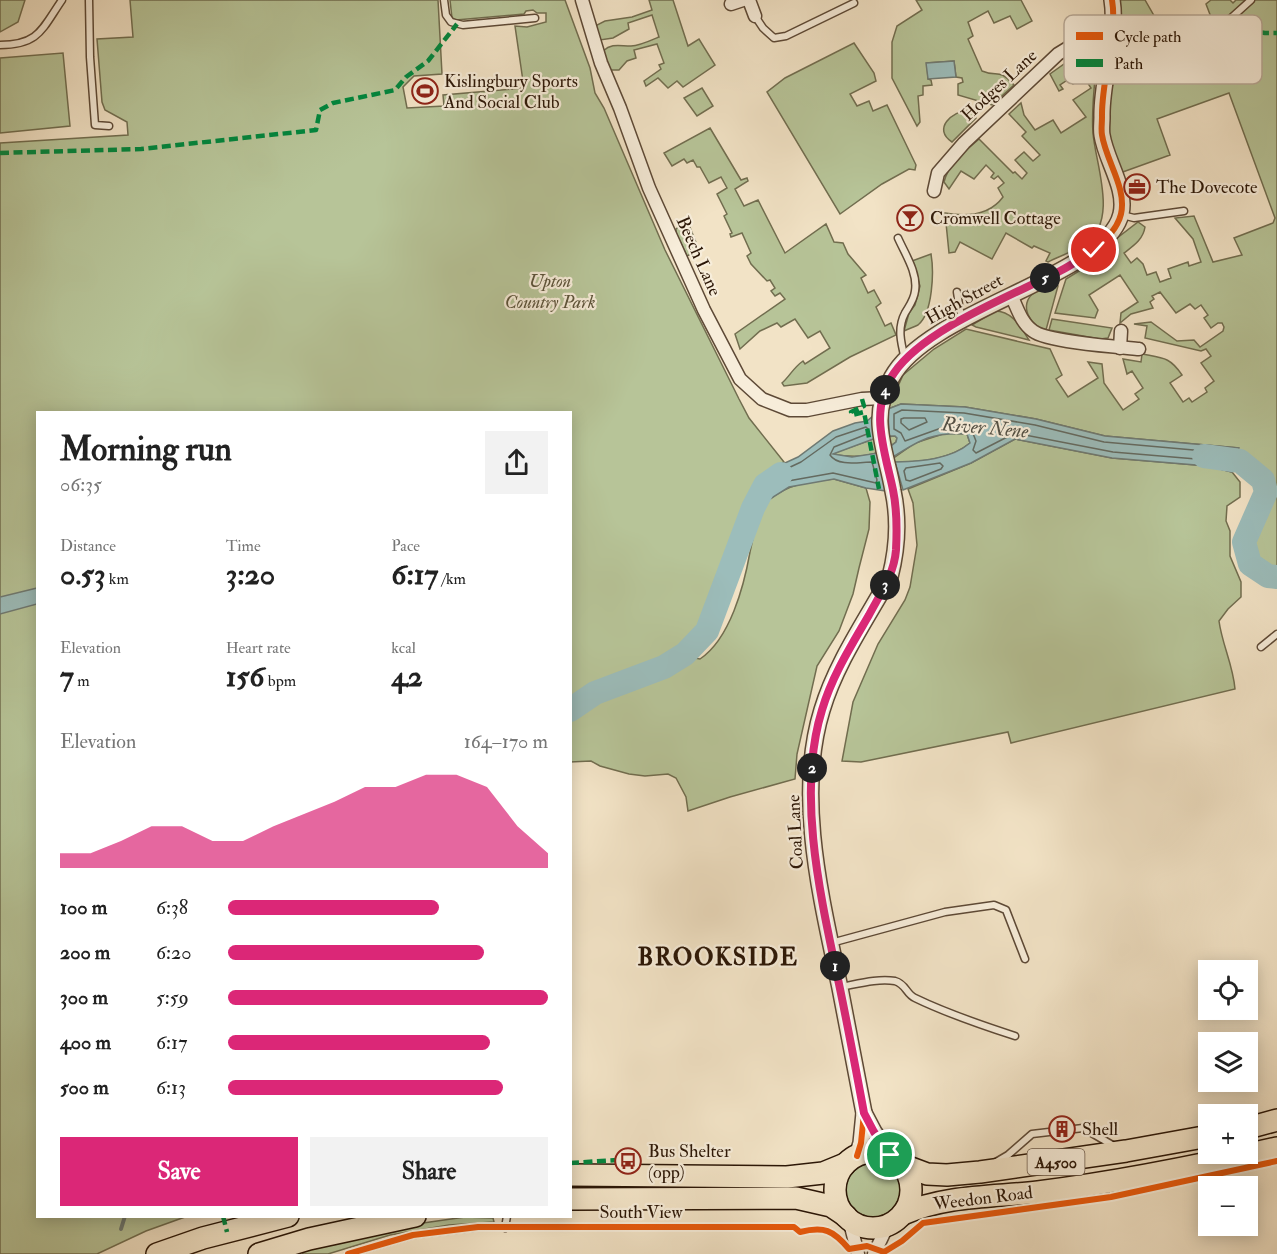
<!DOCTYPE html>
<html lang="en">
<head>
<meta charset="utf-8">
<style>
  body { margin:0; font-family:"IM FELL Double Pica",serif; background:#f2f2f2; color:#222; height:100vh; display:flex; flex-direction:column; font-size:22px; white-space:nowrap }
  * { box-sizing:border-box; margin:0 }
  p { font-size:20px; color:#767676 }
  .icon { flex:none; width:33px; height:33px; fill:none; stroke:currentColor; stroke-width:2; stroke-linecap:round; stroke-linejoin:round }
  .map { position:relative; flex:1; overflow:hidden }
  .sheet { position:absolute; left:36px; top:411px; width:536px; height:807px; display:flex; flex-direction:column; background:#fff; border-radius:0px; box-shadow:0 3px 15px #0003 }
  .sheet>* { flex:none }
  .controls { position:absolute; left:1198px; top:960px; display:grid; gap:12px }
  .controls a { display:grid; place-items:center; width:60px; height:60px; border-radius:0px; background:#fff; box-shadow:0 3px 15px #0003; font-size:30px }
  .pin { position:absolute; display:grid; place-items:center; width:51px; height:51px; color:#fff; margin:-26px; border:3px solid #fff; border-radius:50%; box-shadow:0 2px 6px #0007 }
  .km { position:absolute; width:30px; height:30px; margin:-15px; border-radius:50%; background:#222; color:#fff; font-size:16px; line-height:30px; text-align:center }
  .round { display:grid; place-items:center; flex:none; width:63px; height:63px; border-radius:0px; background:#f2f2f2 }
  .head { display:flex; align-items:center; justify-content:space-between; height:102px; padding:0 24px }
  h1 { font-size:33px; font-weight:700; line-height:45px }
  .metrics { display:grid; grid-template-columns:repeat(3,1fr); gap:9px; height:102px; padding:6px 24px }
  .metrics div { display:grid; align-content:center }
  .metrics b { font-size:30px; font-weight:700 }
  .metrics small { font-size:16px; font-weight:400 }
  .metrics p { font-size:16px }
  .chart { height:168px; padding:12px 24px }
  .chart p { display:flex; justify-content:space-between }
  .chart svg { width:100%; height:108px; margin-top:6px; fill:#db2777; opacity:.7 }
  .primary-button { display:flex; gap:12px; margin-top:auto; padding:12px 24px }
  .primary-button a { flex:1; height:69px; border-radius:0px; background:#db2777; color:#fff; font-size:24px; font-weight:700; line-height:69px; text-align:center }
  .primary-button a+a { background:#f2f2f2; color:#222 }
  ul { padding:0 24px; list-style:none; font-size:20px }
  li { display:grid; grid-template-columns:96px 72px 1fr; align-items:center; height:45px }
  li i { height:15px; border-radius:8px; background:#db2777 }
  .map>svg:first-child { display:block }
</style>
</head>
<body>
<div class="map">
<svg width="1277" height="1254" viewBox="0 0 1277 1254">
  <rect width="100%" height="100%" fill="#f2e3c6"/>
  <filter id="stains"><feTurbulence type="fractalNoise" baseFrequency=".00333" numOctaves="4"/><feColorMatrix values="0 0 0 0 .2 0 0 0 0 .09 0 0 0 0 .02 0 0 0 .5 -.17"/></filter>
  <radialGradient id="worn" r=".72"><stop offset=".6" stop-color="#630" stop-opacity="0"/><stop offset="1" stop-color="#630" stop-opacity=".3"/></radialGradient>
  <!-- green -->
  <g fill="#b7c498" stroke="#716d4f" stroke-width="1.5">
    <path d="M0 0H25L18 22 0 32Z"/>
    <path d="M130 0H438L442 74 414 76 403 87 407 108 444 106 443 95 524 88 515 26 527 27 546 22V13H537L533 10 526 11 524 14 456 20 452 18 450 0H565L590 68 595 93 604 108 665 250 739 399 749 418 784 462 765 472 754 485 743 511 707 631 685 654 664 667 595 693 570 710V412H38V1216L185 1217 146 1231 97 1254H0V143L128 135 127 122 105 110 102 102 97 39 133 37Z"/>
    <path d="M649 0H673L688 46 699 39 715 65 683 87 677 81 668 88 658 78 646 86 644 81 661 69 659 65 664 63 657 44 634 50 636 58 627 61 619 70H610L603 51C612 43 619 46 631 46 639 46 652 40 659 37L652 15 628 23 629 29 613 38 600 40 595 26 605 21 632 17 652 10Z"/>
    <path d="M916 0H1021L1032 21 1017 29 1010 16 994 23 988 11 968 22 973 36 968 39 982 71C998 78 998 67 1014 85L992 105 958 95V84L963 82 962 78 956 77 954 61 927 63 928 79 931 80 932 85 923 86V95L918 96 920 122 917 126 892 78V42L897 26 922 10Z"/>
    <path d="M1120 0H1145L1164 33V39C1152 48 1134 57 1119 58L1117 56 1121 14Z"/>
    <path d="M1211 0H1230L1233 3 1236 0H1277V577L1268 576 1250 564 1244 542 1266 492 1263 480 1240 461 1235 460 1238 448 1105 436 1036 419 965 407 901 404 888 409 903 375 934 349 966 329 1050 349 1062 375 1056 379 1068 397 1098 378 1088 362 1102 364 1104 383 1123 410 1139 399 1135 394 1143 388 1132 371 1127 374 1123 359 1141 362 1142 354C1163 358 1170 357 1182 375L1170 383 1183 402 1189 398 1192 402 1207 392 1205 388 1214 381 1201 363 1211 356 1206 349 1201 351 1145 338 1147 326 1134 324 1151 322 1177 341 1194 340 1200 347 1223 331 1224 327 1222 323H1218L1211 328 1204 318 1208 315 1201 305 1195 309 1190 304 1176 313 1160 292 1152 296 1154 299 1150 302 1153 308 1131 314 1120 323 1121 313 1138 302 1120 275 1089 295 1098 310 1095 318 1055 313 1066 279 1087 266 1086 265 1100 255 1099 252 1138 222 1145 227C1143 240 1133 246 1124 253L1131 263 1137 258 1143 264 1147 275 1156 272 1160 282 1171 278 1168 269 1188 262 1189 266 1201 262 1193 239 1175 218 1194 216 1213 262 1242 255 1234 238 1273 223 1275 218 1229 93 1157 119 1170 155 1120 173 1107 135 1108 96 1114 82 1123 72 1185 49 1183 38 1200 33 1214 25 1206 4Z"/>
    <path d="M854 43 874 73 876 81 850 94 857 106 869 101 873 111 887 105 916 165 915 170 909 169 882 184 840 214 767 92 785 78Z"/>
    <path d="M1088 47 1097 58C1095 82 1091 108 1093 133 1095 163 1119 220 1086 243 1075 251 1060 256 1048 262L1046 261 1050 253 1034 246 1032 248 1006 233 992 259 960 242 955 252 949 253 945 213C967 217 989 216 1003 197L998 188 1004 183 998 176 994 179 991 177 994 173 986 165 974 179 961 171 949 189 944 182C949 162 965 151 979 139L1013 173 1015 172 1022 179 1027 173 1015 160 1024 152 1033 161 1040 155 1022 136 1026 132 1009 114 1021 103 1024 115 1035 130 1053 120 1061 133 1086 117 1073 100 1091 88 1084 77 1073 84 1069 79 1060 85 1063 89 1059 91 1050 74Z"/>
    <path d="M63 53 70 126 0 133V58Z"/>
    <path d="M702 88 713 106 697 116 684 98Z"/>
    <path d="M969 110 974 113 976 118 952 142C932 129 952 111 969 110Z"/>
    <path d="M710 128 741 180 747 178 748 181 735 189 744 206 758 200 785 253 826 224 834 242 843 243 848 254 866 275 861 278 868 293 874 290 881 303 876 307 885 326 891 323 896 335 850 357 807 383 784 386 782 383C790 376 793 368 803 361L805 364 830 348 820 331 808 338 795 319 781 327 777 323 760 331 740 349 735 334 785 299 780 293 775 296 771 291 775 288 770 280 767 281 751 264 747 256 751 253 742 233 731 237 730 234 732 233 724 216 727 214 717 194 727 188 721 177 709 183 700 167H697L693 160 687 163 684 159 672 166 664 153Z"/>
    <path d="M687 220 699 250 687 256 676 233V229Z"/>
    <path d="M931 254C934 271 933 313 918 325 914 327 908 329 904 331L909 313 915 305 920 286 912 261Z"/>
    <path d="M1056 283 1058 286 1046 330C1030 327 1018 304 1034 293 1040 288 1049 286 1056 283Z"/>
    <path d="M995 311C1012 311 1020 326 1029 340L976 327 972 325Z"/>
    <path d="M1052 319 1112 328 1108 338 1100 339 1049 330Z"/>
    <path d="M946 433 967 434 970 443C948 461 915 463 888 462L915 443Z"/>
    <path d="M895 436 897 438 896 442C876 458 855 458 831 454L876 438Z"/>
    <path d="M1015 439 1112 458 1208 466 1232 472 1240 482V497L1227 506 1226 521 1230 531V556L1241 582V597L1228 609 1219 621C1222 644 1233 665 1235 689L1011 743 1008 732 861 762 842 761 853 702 878 644 905 600 910 587 917 545 913 503 908 489 971 463Z"/>
    <path d="M834 479 866 488 870 502 869 529 859 568 853 594 839 631 817 666 797 754 795 779 730 797 688 811 686 797 676 778 668 774 645 776 629 774 600 766 591 761 570 762V716L601 697 644 683 667 672 689 657 700 659C730 639 744 586 750 552 754 536 756 512 769 500 787 484 811 481 834 479Z"/>
    <circle cx="873" cy="1190" r="27"/>
    <path d="M465 1217 493 1218 494 1222 449 1225 390 1235 328 1254H303L301 1248 402 1226Z"/>
  </g>
  <!-- water -->
  <g fill="#9cbdbb" stroke="#6f7a73" stroke-width="1.5">
    <path d="M954 61 956 77 928 79 926 63Z"/>
    <path d="M901 404 965 407 1036 419 1105 436 1239 448 1232 472 1208 466 1112 458 1015 439 971 463 903 490 895 462C920 461 950 460 970 443L967 434C933 432 921 439 893 457L891 446 896 442 897 438 895 436H889L888 409Z"/>
    <path d="M873 416 876 438 833 454 852 457 878 453 886 491 866 488 834 479 789 487 767 501 750 494 754 484 765 472 798 457 833 431 855 423 867 421Z"/>
    <path d="M37 588V604L0 614V597Z"/>
  </g>
  <g fill="none" stroke-linecap="round" stroke-linejoin="round">
    <!-- shore -->
    <g stroke="#646a60" stroke-width="1.5">
      <path d="M902 410 964 413 1035 425 1104 442 1227 453 1230 457 1228 463 1225 464 1208 460 1113 452 1015 433 976 453 973 450 976 441 972 431 967 428 944 427 905 441 901 433 894 429V414Z"/>
      <path d="M904 418H925L927 422 909 430 901 423V419Z"/>
      <path d="M866 427 868 429 867 434 834 447 830 455C838 467 860 462 872 462L877 480 876 483 833 473 788 481 767 494 760 491V487L769 477 801 462 836 437Z"/>
      <path d="M940 463 943 466 941 469 910 481 906 480 904 471 906 468Z"/>
    </g>
    <!-- stream -->
    <path stroke="#6f7a73" stroke-width="4" d="M121 1229 125 1216"/>
    <!-- river -->
    <g stroke="#9cbdbb" stroke-width="24">
      <path d="M1204 456 1240 461 1263 480 1266 492 1244 542 1250 564 1268 576 1277 577"/>
      <path d="M570 710 595 693 664 667 685 654 707 631 753 508 765 485 781 474"/>
    </g>
    <!-- service casing -->
    <g stroke="#5d4936" stroke-width="9">
      <g id="service">
        <path d="M89 0 90 57 95 125 109 126"/>
        <path d="M444 0 446 15 451 22 463 25 535 18"/>
        <path d="M755 16 763 28 774 38 786 36 854 3"/>
        <path d="M0 45C39 45 42 29 62 0"/>
        <path d="M1108 71 1173 45 1190 42 1205 36 1231 18 1251 0"/>
        <path d="M1122 215 1134 218 1184 211"/>
        <path d="M898 238C905 254 918 273 915 291 914 300 909 306 905 313 897 328 901 343 905 359"/>
        <path d="M957 292 960 311 964 318"/>
        <path d="M1261 647 1277 634"/>
        <path d="M831 943 945 912 994 905 1006 910 1025 959"/>
        <path d="M840 987C857 984 878 978 895 981 906 984 906 994 915 998 948 1014 981 1025 1015 1036"/>
        <path d="M996 1162 1008 1155 1032 1134 1083 1128 1114 1146"/>
        <path d="M505 1228 507 1216"/>
        <path d="M348 1254 413 1235 478 1227H794"/>
      </g>
    </g>
    <!-- minor casing -->
    <g stroke="#5d4936" stroke-width="15">
      <g id="minor">
        <path d="M582 0 601 63 620 108 649 188 704 310 740 379 762 399 790 410H807L862 399 882 398"/>
        <path d="M749 0 755 16"/>
        <path d="M731 4 743 0"/>
        <path d="M934 191 938 173 964 143 1058 54 1094 32 1112 27"/>
        <path d="M1011 295C1017 307 1021 323 1033 331 1047 342 1118 347 1139 349"/>
        <path d="M1120 348 1121 331"/>
        <path d="M849 1219 858 1254"/>
        <path d="M874 1254 884 1233 892 1223"/>
      </g>
    </g>
    <!-- tertiary casing -->
    <g stroke="#5d4936" stroke-width="18">
      <g id="tertiary">
        <path d="M864 1113 874 1132 890 1155"/>
        <path d="M857 1156 861 1143 864 1113C856 1071 848 1029 840 988 822 901 795 797 822 710 836 663 866 620 890 577 897 550 899 519 893 491 886 449 868 419 892 377 929 309 1106 277 1121 214 1127 188 1106 161 1102 135 1101 130 1102 123 1102 117 1101 80 1118 35 1112 0"/>
      </g>
    </g>
    <!-- trunk casing -->
    <g stroke="#2b1606" stroke-width="24">
      <g id="trunk">
        <path d="M1248 1128 1277 1120"/>
        <circle cx="873" cy="1190" r="38"/>
        <path d="M903 1165 927 1174 947 1175 980 1172 1126 1151 1209 1136"/>
        <path d="M570 1175 787 1177 823 1173 845 1164"/>
        <path d="M570 1199 796 1198 831 1206 846 1216"/>
        <path d="M903 1214C945 1195 994 1197 1038 1192 1119 1182 1198 1166 1277 1148"/>
        <path d="M157 1254 203 1238 288 1216"/>
        <path d="M259 1254 309 1239 415 1216"/>
      </g>
    </g>
    <!-- service -->
    <use href="#service" stroke="#f7edda" stroke-width="6"/>
    <!-- minor -->
    <use href="#minor" stroke="#f7edda" stroke-width="12"/>
    <!-- tertiary -->
    <use href="#tertiary" stroke="#f7edda" stroke-width="15"/>
    <!-- trunk -->
    <use href="#trunk" stroke="#f2e3c6" stroke-width="21"/>
    <!-- quiet -->
    <g stroke="#00873e" stroke-width="4.5" stroke-dasharray="9 4.5" stroke-linecap="butt">
      <path d="M1220 26 1265 33H1277"/>
      <path d="M0 153 141 149 316 130 320 110 333 103 395 90 406 77 428 61 457 24"/>
      <path d="M862 399 864 406 851 412 852 415 864 412 879 489"/>
      <path d="M570 1163 617 1160"/>
      <path d="M223 1216 227 1232"/>
    </g>
    <!-- cycleway casing -->
    <g stroke="#f7edda" stroke-width="10">
      <g id="cycleway">
        <path d="M857 1156 861 1143 864 1113C856 1071 848 1029 840 988 822 901 795 797 822 710 836 663 866 620 890 577 897 550 899 519 893 491 886 449 868 419 892 377 929 309 1106 277 1121 214 1127 188 1106 161 1102 135 1101 130 1102 123 1102 117 1101 80 1118 35 1112 0"/>
        <path d="M348 1254 413 1235 478 1227H794L800 1232C824 1226 833 1230 849 1249L867 1246 884 1252 902 1241 923 1223 1111 1197 1277 1161"/>
      </g>
    </g>
    <!-- cycleway -->
    <use href="#cycleway" stroke="#e8590c" stroke-width="6"/>
  </g>
  <g fill="none" stroke-linecap="round" stroke-linejoin="round">
    <!-- route casing -->
    <g stroke="#fff" stroke-width="12">
      <path id="route" d="M890 1155 874 1132 864 1113C856 1070 848 1027 839 984 821 899 796 794 822 710 832 676 851 646 869 615 880 594 894 575 896 550 897 531 897 509 893 490 885 451 868 410 894 373 924 329 1011 296 1060 271 1072 265 1083 257 1094 250"/>
    </g>
    <!-- route -->
    <use href="#route" stroke="#db2777" stroke-width="8"/>
  </g>
  <!-- icons -->
  <defs>
    <g id="stadium-ring" transform="scale(1.35)"><circle r="9.5" fill="#f7edda" stroke="#8f2418" stroke-width="1.5"/><path d="M0-5a6.5 5 0 1 0 0 10a6.5 5 0 1 0 0-10ZM-3.5-1.8h7v3.6h-7Z" fill="#8f2418"/></g>
    <g id="office-ring" transform="scale(1.35)"><circle r="9.5" fill="#f7edda" stroke="#8f2418" stroke-width="1.5"/><path d="M-6-3h4V-5.5h4V-3h4V5H-6ZM-1-4.5V-3h2v-1.5ZM-6 0V1H6V0Z" fill="#8f2418"/></g>
    <g id="bar-ring" transform="scale(1.35)"><circle r="9.5" fill="#f7edda" stroke="#8f2418" stroke-width="1.5"/><path d="M-6-5H6L.8 .8V4.5H3.5V6h-7V4.5H-.8V.8Z" fill="#8f2418"/></g>
    <g id="building-ring" transform="scale(1.35)"><circle r="9.5" fill="#f7edda" stroke="#8f2418" stroke-width="1.5"/><path d="M-4-6H4V6H1V3H-1V6H-4ZM-2.5-4.3h1.7v1.8h-1.7ZM.8-4.3h1.7v1.8H.8ZM-2.5-1h1.7V.8h-1.7ZM.8-1h1.7V.8H.8Z" fill="#8f2418"/></g>
    <g id="bus-ring" transform="scale(1.35)"><circle r="9.5" fill="#f7edda" stroke="#8f2418" stroke-width="1.5"/><path d="M-5-6H5V4H4V6H2V4H-2V6H-4V4H-5ZM-3.5-4V0h7V-4ZM-3.5 1.2v1.5H-2V1.2ZM2 1.2v1.5H3.5V1.2Z" fill="#8f2418"/></g>
  </defs>
  <g fill-rule="evenodd">
    <use href="#stadium-ring" x="425" y="91"/>
    <use href="#office-ring" x="1137" y="187"/>
    <use href="#bar-ring" x="910" y="218"/>
    <use href="#building-ring" x="1062" y="1129"/>
    <use href="#bus-ring" x="628" y="1161"/>
  </g>
  <g text-anchor="middle" stroke-width="4.5" stroke-linejoin="round" paint-order="stroke">
    <!-- shield labels -->
    <rect fill="#f7edda" stroke="#685646" stroke-width="1.5" x="1027.5" y="1149" width="57" height="26" rx="4.5"/>
    <g font-size="16" font-weight="bold" fill="#2b1606">
      <text x="1056" y="1168">A4500</text>
    </g>
    <!-- poi labels -->
    <g font-size="18" fill="#2b1606" stroke="#f7edda" text-anchor="start">
      <text x="444" y="87">Kislingbury Sports<tspan x="444" dy="21">And Social Club</tspan></text>
      <text x="1156" y="193">The Dovecote</text>
      <text x="930" y="224">Cromwell Cottage</text>
      <text x="1082" y="1135">Shell</text>
      <text x="648" y="1157">Bus Shelter<tspan x="648" dy="21">(opp)</tspan></text>
    </g>
    <!-- street labels -->
    <g font-size="18" fill="#2b1606" stroke="#f7edda">
      <text transform="translate(999 85) rotate(-43)" y="6">Hodges Lane</text>
      <text transform="translate(699 256) rotate(66)" y="6">Beech Lane</text>
      <text transform="translate(964 299) rotate(-29)" y="6">High Street</text>
      <text transform="translate(795 832) rotate(-93)" y="6">Coal Lane</text>
      <text transform="translate(983 1198) rotate(-7)" y="6">Weedon Road</text>
      <text x="641" y="1218">South View</text>
    </g>
    <!-- park labels -->
    <g font-size="18" font-style="italic" fill="#5c5339" stroke="#f7edda">
      <text x="550" y="287">Upton<tspan x="550" dy="21">Country Park</tspan></text>
    </g>
    <!-- water labels -->
    <g font-size="20" font-style="italic" fill="#535045" stroke="#f7edda">
      <text transform="translate(985 427) rotate(5)" y="7">River Nene</text>
    </g>
    <!-- district labels -->
    <g font-size="24" font-weight="bold" letter-spacing="1.5" fill="#2b1606" stroke="#f7edda">
      <text x="718" y="965">BROOKSIDE</text>
    </g>
  </g>
  <!-- legend -->
  <rect x="1064" y="15" width="198" height="69" rx="9" fill="#f7edda" stroke="#baac9a" stroke-width="1.5"/>
  <rect x="1076" y="32" width="27" height="8" fill="#e8590c"/>
  <rect x="1076" y="59" width="27" height="8" fill="#00873e"/>
  <g font-size="16" fill="#2b1606">
    <text x="1114" y="42">Cycle path</text>
    <text x="1114" y="69">Path</text>
  </g>
  <rect width="100%" height="100%" filter="url(#stains)"/>
  <rect width="100%" height="100%" fill="url(#worn)"/>
</svg>
<div class="controls">
<a><svg class="icon" aria-label="locate" viewBox="0 0 24 24"><circle cx="12" cy="12" r="6"/><path d="M12 2v4M12 18v4M2 12h4M18 12h4"/></svg></a>
<a><svg class="icon" aria-label="layers" viewBox="0 0 24 24"><path d="M12 4l9 5-9 5-9-5zM3 14l9 5 9-5"/></svg></a>
<a>+</a>
<a>−</a>
</div>
<div class="pin" style="left:890px;top:1155px;background:#1e9e55"><svg class="icon" aria-label="arrive" viewBox="0 0 24 24"><path d="M6 21V4h12l-3 4 3 4H6"/></svg></div>
<div class="pin" style="left:1094px;top:250px;background:#d93025"><svg class="icon" aria-label="check" viewBox="0 0 24 24"><path d="M5 12l5 5 9-10"/></svg></div>
<b class="km" style="left:835px;top:966px">1</b>
<b class="km" style="left:812px;top:768px">2</b>
<b class="km" style="left:885px;top:585px">3</b>
<b class="km" style="left:885px;top:390px">4</b>
<b class="km" style="left:1045px;top:278px">5</b>
<section class="sheet">
<div class="head"><div><h1>Morning run</h1><p>06:35</p></div><a class="round"><svg class="icon" aria-label="share" viewBox="0 0 24 24"><path d="M12 15V3M7 8l5-5 5 5M5 13v7h14v-7"/></svg></a></div>
<div class="metrics">
<div><p>Distance</p><b>0.53<small> km</small></b></div>
<div><p>Time</p><b>3:20</b></div>
<div><p>Pace</p><b>6:17<small> /km</small></b></div>
</div>
<div class="metrics">
<div><p>Elevation</p><b>7<small> m</small></b></div>
<div><p>Heart rate</p><b>156<small> bpm</small></b></div>
<div><p>kcal</p><b>42</b></div>
</div>
<div class="chart"><p><span>Elevation</span>164–170 m</p>
<svg viewBox="0 0 160 44" preserveAspectRatio="none"><path d="M0 44V38L10 38L20 33L30 27L40 27L50 33L60 33L70 27L80 22L90 17L100 11L110 11L120 6L130 6L140 11L150 27L160 38V44z"/></svg>
</div>
<ul>
<li><b>100 m</b>6:38<i style="width:66%"></i></li>
<li><b>200 m</b>6:20<i style="width:80%"></i></li>
<li><b>300 m</b>5:59<i style="width:100%"></i></li>
<li><b>400 m</b>6:17<i style="width:82%"></i></li>
<li><b>500 m</b>6:13<i style="width:86%"></i></li>
</ul>
<div class="primary-button"><a>Save</a><a>Share</a></div>
</section>
</div>
</body>
</html>
